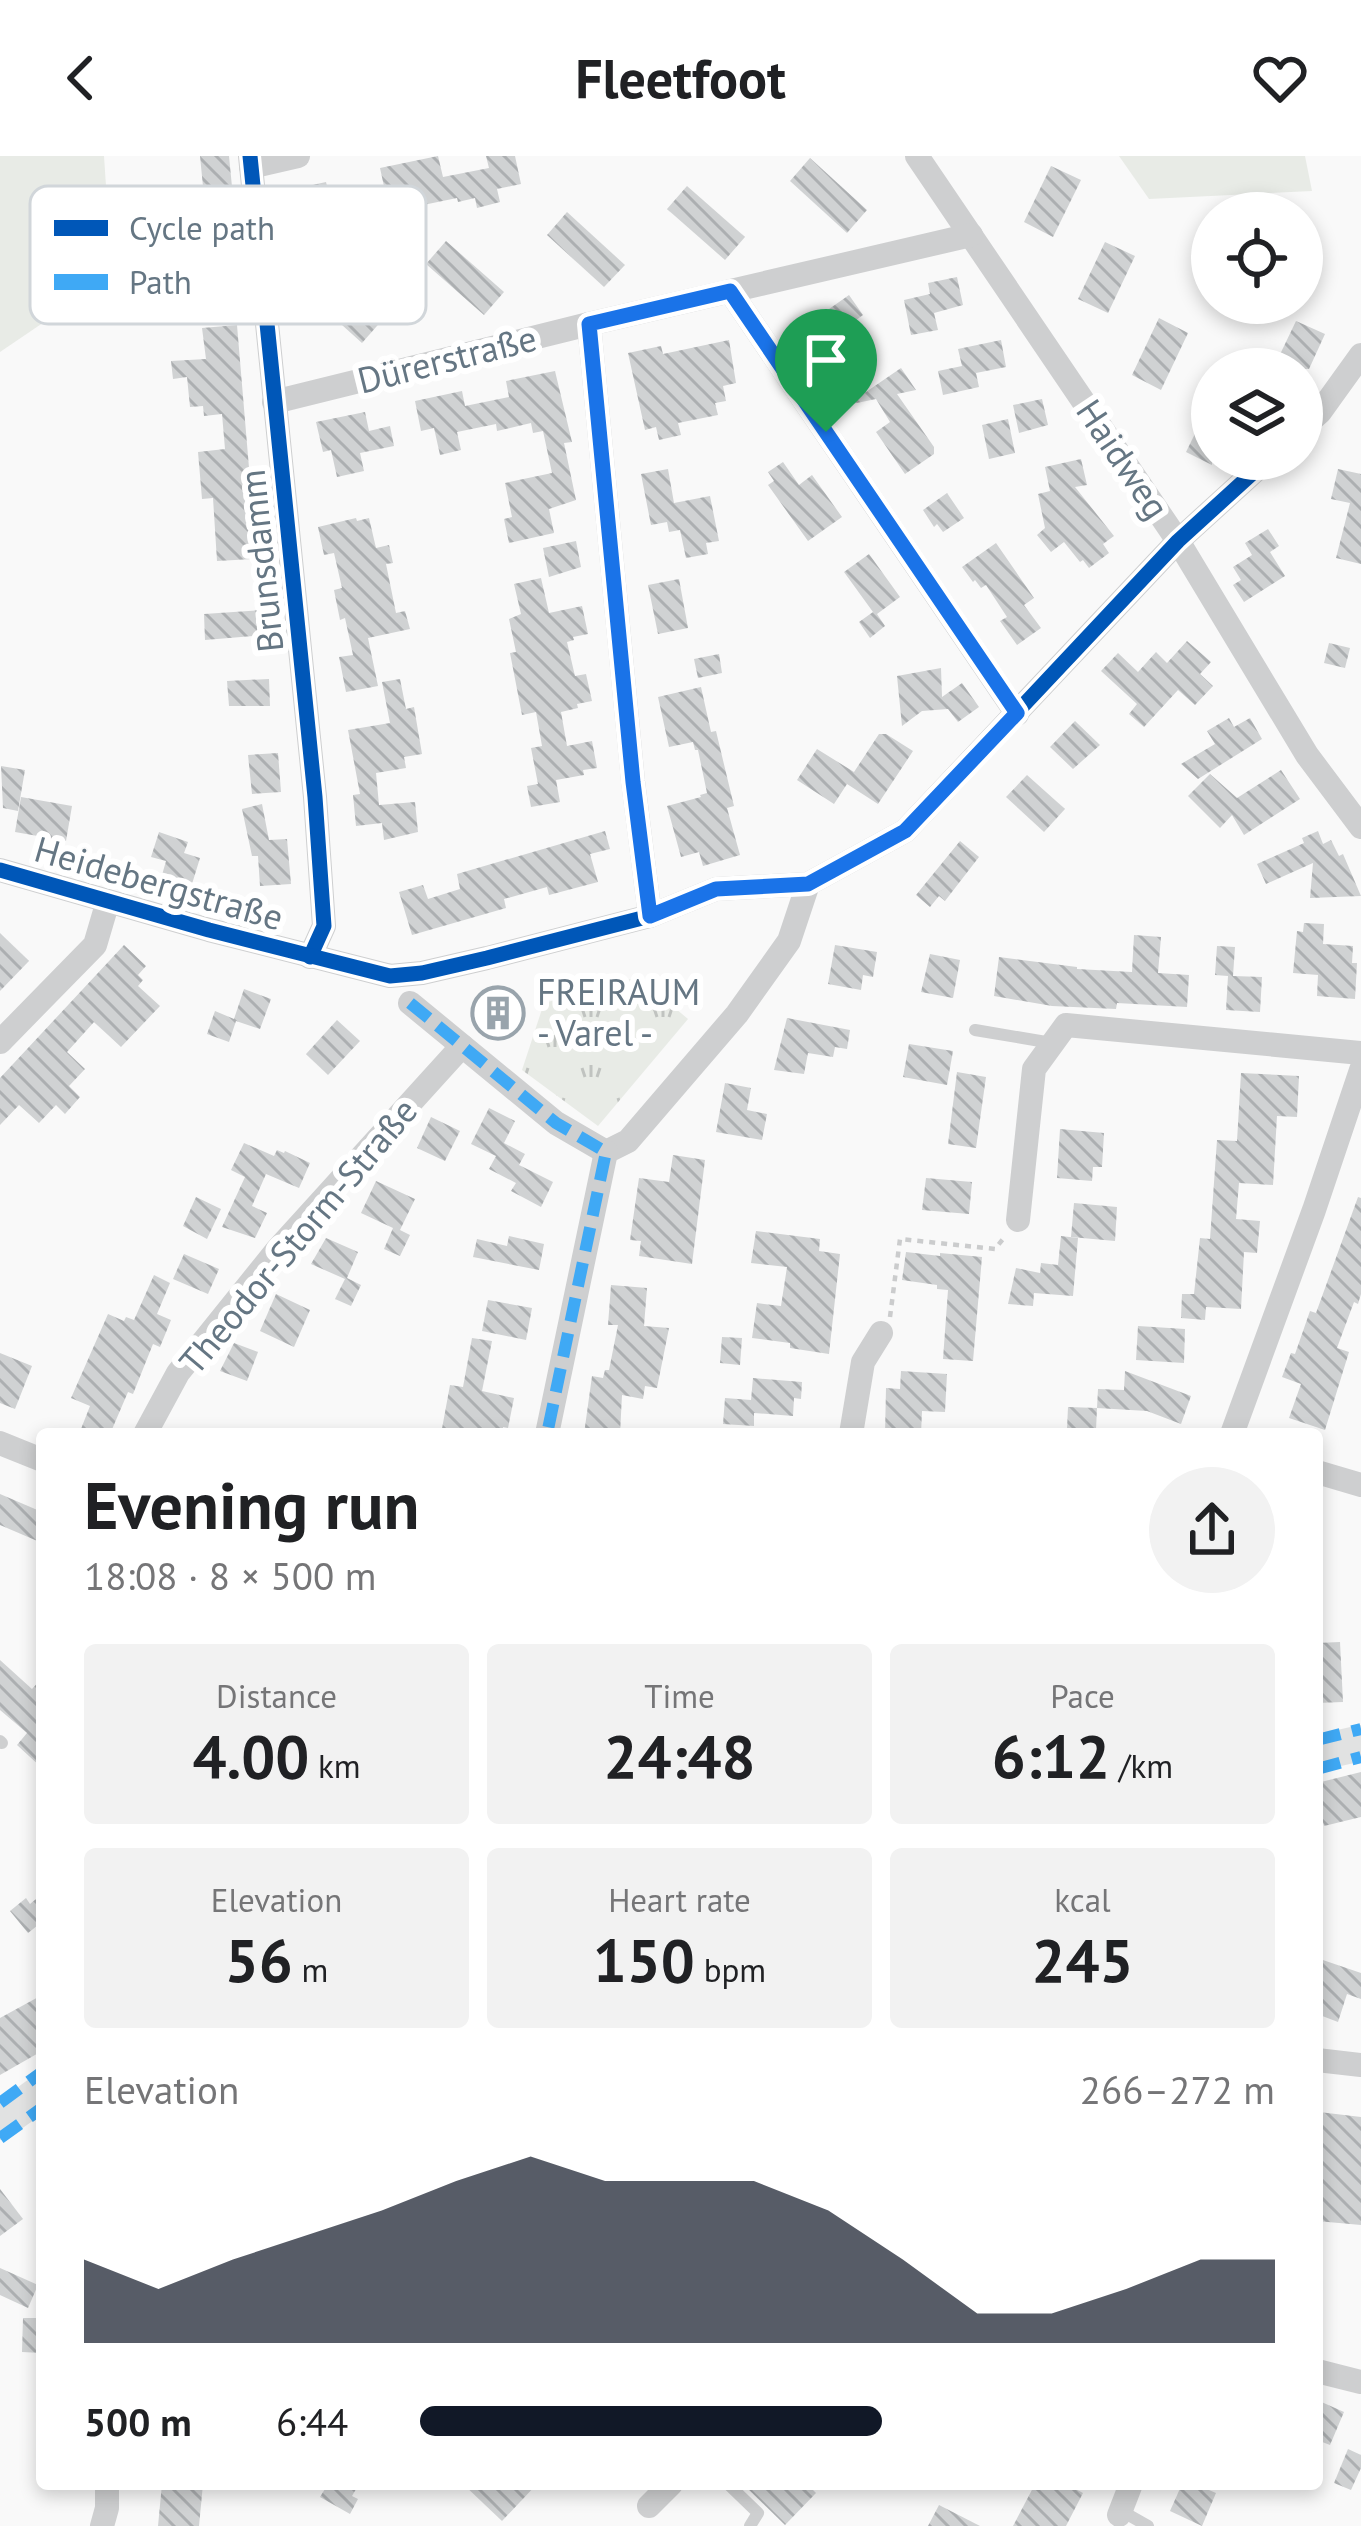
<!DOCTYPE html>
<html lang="en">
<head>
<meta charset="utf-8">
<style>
  body { margin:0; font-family:"PT Sans",sans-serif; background:#f2f2f2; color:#202124; height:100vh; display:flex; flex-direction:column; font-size:45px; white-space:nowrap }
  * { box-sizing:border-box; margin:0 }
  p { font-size:39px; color:#757577 }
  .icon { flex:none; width:66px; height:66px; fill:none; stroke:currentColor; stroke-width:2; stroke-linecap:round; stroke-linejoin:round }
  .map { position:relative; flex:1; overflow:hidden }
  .details { position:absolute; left:36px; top:1272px; width:1287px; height:1062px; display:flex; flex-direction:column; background:#fff; border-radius:12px; box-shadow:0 6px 18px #0003 }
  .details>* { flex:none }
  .buttons { position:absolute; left:1191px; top:36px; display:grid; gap:24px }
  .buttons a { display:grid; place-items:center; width:132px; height:132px; border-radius:50%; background:#fff; box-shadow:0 6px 18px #0003; font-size:60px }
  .pin { position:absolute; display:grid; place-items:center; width:102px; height:102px; color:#fff; margin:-123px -51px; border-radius:50% 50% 50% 0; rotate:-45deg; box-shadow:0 0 12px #0007 }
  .pin .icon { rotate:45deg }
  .round { display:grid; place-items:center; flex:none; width:126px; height:126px; border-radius:63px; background:#f2f2f2 }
  .summary { display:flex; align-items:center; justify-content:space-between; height:204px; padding:0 48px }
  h1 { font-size:66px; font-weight:700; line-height:90px }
  .metrics { display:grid; grid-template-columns:repeat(3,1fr); gap:18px; height:204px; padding:12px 48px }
  .metrics div { display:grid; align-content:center; border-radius:12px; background:#f2f2f2; text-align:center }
  .metrics b { font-size:60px; font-weight:700 }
  .metrics small { font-size:33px; font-weight:400 }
  .metrics p { font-size:33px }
  .chart { height:336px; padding:24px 48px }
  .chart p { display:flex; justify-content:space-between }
  .chart svg { width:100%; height:216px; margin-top:12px; fill:#111827; opacity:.7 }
  ul { padding:0 48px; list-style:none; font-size:39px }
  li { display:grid; grid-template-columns:192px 144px 1fr; align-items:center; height:90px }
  li i { height:30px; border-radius:15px; background:#111827 }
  header { display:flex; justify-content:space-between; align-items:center; height:156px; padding:0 48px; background:#fff; font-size:54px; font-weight:700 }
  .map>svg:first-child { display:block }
</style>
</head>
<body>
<header><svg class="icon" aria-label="back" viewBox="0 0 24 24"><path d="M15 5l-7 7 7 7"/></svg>Fleetfoot<svg class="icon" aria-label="heart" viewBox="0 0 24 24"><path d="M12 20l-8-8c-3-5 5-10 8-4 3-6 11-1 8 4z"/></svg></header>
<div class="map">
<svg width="1361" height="2370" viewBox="0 0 1361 2370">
  <defs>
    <pattern id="park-tufts" width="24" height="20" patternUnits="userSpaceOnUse" patternTransform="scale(3)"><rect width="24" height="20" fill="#e8ebe6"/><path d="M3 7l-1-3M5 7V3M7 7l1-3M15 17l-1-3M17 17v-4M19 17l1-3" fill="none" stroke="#c0c3c0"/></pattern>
    <pattern id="building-back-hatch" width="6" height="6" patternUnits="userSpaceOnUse" patternTransform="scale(3)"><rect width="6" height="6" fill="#d0d2d3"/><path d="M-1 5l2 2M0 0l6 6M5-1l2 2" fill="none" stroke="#acafb1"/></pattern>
  </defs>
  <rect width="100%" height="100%" fill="#f9f9f9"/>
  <!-- grass -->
  <g fill="#e8ebe6">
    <path d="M0 0H104L112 120 0 196Z"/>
    <path d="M1119 0H1305L1312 35 1149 43Z"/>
  </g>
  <!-- park -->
  <path fill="url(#park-tufts)" d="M638 821 688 863 598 970 522 914 544 847Z"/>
  <!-- building -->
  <g fill="url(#building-back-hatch)">
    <path d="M200 0H229L233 41H227L233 135 182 138 180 111H186L184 71 191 70 190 52 205 51Z"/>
    <path d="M438 0 443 21 489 12 486 0H515L521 28 497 33 500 46 477 52 475 42 458 46 457 42 375 59 376 62 355 67 360 89 335 94 330 72 304 78 294 33 326 26 333 54 368 47 366 39 385 35 380 12Z"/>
    <path d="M810 2 867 54 847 77 790 25Z"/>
    <path d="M1051 10 1081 24 1053 81 1024 66Z"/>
    <path d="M687 30 745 81 725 104 667 53Z"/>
    <path d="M567 56 625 109 604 131 547 79Z"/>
    <path d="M446 85 504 136 484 159 426 108Z"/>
    <path d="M1105 86 1135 100 1108 157 1078 143Z"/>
    <path d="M957 121 963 149 934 157 938 174 911 179 904 144 930 138 928 127Z"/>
    <path d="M849 139 863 159 841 175 864 208 841 224 811 182 830 169 822 158Z"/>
    <path d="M391 154 362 187 332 160Z"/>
    <path d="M1159 162 1188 177 1161 234 1132 219Z"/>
    <path d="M1296 165 1325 178 1309 213H1273Z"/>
    <path d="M237 169 255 383H252L253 403 217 405 213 342 202 343 198 296 225 293 222 258 204 260 203 250 190 251 187 221 173 223 171 205 206 203 202 172Z"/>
    <path d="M729 184 736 227 723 230 726 245 715 247 718 259 678 267 681 279 659 284 656 271 645 274 628 197 661 190 663 198Z"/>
    <path d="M1001 184 1006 211 976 217 979 231 943 239 938 215 962 210 958 193Z"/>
    <path d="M901 212 916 234 897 238 934 291V298L905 318 876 276 890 266 876 243 847 249Z"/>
    <path d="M555 215 572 286 564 287 576 344 549 353 554 377 509 387 504 363 512 361 505 327 552 317 543 275 533 277 531 267 497 275 496 268 457 276 461 294 440 299 434 272 421 275 415 245 462 235 465 250 509 241 506 225Z"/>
    <path d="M1042 243 1048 269 1019 277 1013 249Z"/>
    <path d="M1212 243V309L1186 296Z"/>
    <path d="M365 256 369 275 390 270 394 290 360 297 364 315 337 321 331 294 323 296 316 266Z"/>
    <path d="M1008 263 1015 297 989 303 982 269Z"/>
    <path d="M1081 303 1087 329 1075 331 1114 380 1103 388 1109 397 1089 412 1083 404 1080 406 1064 386 1051 396 1037 379 1045 372 1038 338 1050 335 1045 311Z"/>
    <path d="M783 306 799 329 812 319 842 361 808 385 768 329 774 325 768 316Z"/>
    <path d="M668 313 674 347 710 340 719 385 706 387 708 398 686 402 680 374 669 376 667 366 651 369 641 318Z"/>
    <path d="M1338 313 1361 318V408L1336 402 1350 347 1331 343Z"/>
    <path d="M947 337 964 362 943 376 937 368 934 371 923 354Z"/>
    <path d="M356 362 357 365 369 362 376 392 389 389 393 407 386 408 396 457 405 455 410 473 368 482 378 530 346 536 339 501 353 499 345 462 340 464 334 434 342 432 334 397 324 399 318 371Z"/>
    <path d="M1268 373 1279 390 1270 396 1285 420 1244 446 1233 429 1241 424 1233 411 1252 399 1245 387Z"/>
    <path d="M576 385 581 411 549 421 543 392Z"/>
    <path d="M996 387 1034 442 1024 449 1041 472 1017 489 1000 465 1007 461 986 429 981 432 975 424 973 426 962 411Z"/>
    <path d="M869 398 900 441 877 458 885 470 870 482 859 466 873 456 844 416Z"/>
    <path d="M541 422 549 457 582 450 588 478 573 481 574 484 567 486 575 520 586 518 592 545 577 548 578 552 561 556 567 590 592 585 597 612 583 614 584 619 556 624 560 646 531 651 527 630 538 628 531 592 542 590 536 556 522 559 510 497 516 496 509 463 521 458 514 428Z"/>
    <path d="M679 423 688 472 658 478 648 429Z"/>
    <path d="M262 454 264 479 205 484 204 458Z"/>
    <path d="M1187 485 1211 506 1200 518 1213 530 1195 549 1178 534 1144 571 1129 558 1137 548 1101 515 1118 497 1138 516 1156 496 1167 507Z"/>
    <path d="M1329 487 1350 492 1345 512 1324 507Z"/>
    <path d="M719 498 722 517 698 522 694 503Z"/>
    <path d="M941 512 942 541 962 527 979 551 958 566 948 553 922 555 902 570 897 520Z"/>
    <path d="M269 523 270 550H229L227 525Z"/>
    <path d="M400 523 406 553 414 551 422 598 404 601 406 612 376 617 379 649 415 646 418 676 384 684 382 667 356 670 353 639 360 638 348 574 390 567 382 526Z"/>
    <path d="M701 531 711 576 716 575 734 650 727 652 740 699 703 710 699 696 681 701 667 650 701 641 700 639 707 637 698 594H695L693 586 669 591 658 541Z"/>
    <path d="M1229 562 1234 571 1250 562 1262 583 1198 623 1181 608 1215 588 1207 575Z"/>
    <path d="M1075 565 1100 589 1073 613 1050 591Z"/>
    <path d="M879 578H886L913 595 878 648 847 628 834 648 797 624 817 593 854 616Z"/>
    <path d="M278 597 281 636 252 638 248 599Z"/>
    <path d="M1 610 25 614 18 655 3 652Z"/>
    <path d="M1281 614 1300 643 1244 679 1232 659 1220 672 1188 640 1210 618 1237 642Z"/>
    <path d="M1027 619 1065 653 1044 676 1006 641Z"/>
    <path d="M21 641 72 650 66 685 15 676Z"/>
    <path d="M262 648 269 684 287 683 291 728 260 730 258 700H252L242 653Z"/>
    <path d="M605 675 610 693 590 698 598 726 549 739 547 731 504 743 506 752 412 779 399 736 423 729 428 743 460 733 457 718Z"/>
    <path d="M1318 675 1323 688 1331 684 1339 700 1343 698 1361 740 1310 742 1313 707 1266 728 1257 708 1304 687 1302 682Z"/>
    <path d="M159 676 188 686 184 697 200 702 192 728 162 719 166 705 151 701Z"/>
    <path d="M960 685 979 701 945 745 939 740 930 751 916 739Z"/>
    <path d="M1304 767 1324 768 1323 788 1353 790 1352 807H1357L1355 843 1317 840 1318 819 1293 817 1297 775 1303 776Z"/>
    <path d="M0 777 29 805 0 835Z"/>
    <path d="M1134 779 1161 781 1158 817 1189 819 1187 851 1117 847 1116 853 1052 850 994 840 999 801 1077 811V813L1132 816Z"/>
    <path d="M124 789 146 810 138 819 143 824 138 830 160 850 121 891 94 866 67 896 85 913 69 930 80 941 65 958 56 949 39 967 19 949 0 969V922Z"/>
    <path d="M835 789 877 796 873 821 863 819 861 834 828 828Z"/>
    <path d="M1217 790 1235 791 1233 820 1262 821 1260 856 1226 854 1228 820 1215 819Z"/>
    <path d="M930 798 960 804 953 842 921 836Z"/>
    <path d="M244 833 271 843 260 873 236 865 229 886 207 878 215 855 234 863Z"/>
    <path d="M490 833 524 861 506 882 473 853Z"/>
    <path d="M787 862 850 874 847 893 835 891 833 901 808 897 804 918 774 914Z"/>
    <path d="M337 864 360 885 328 919 306 898Z"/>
    <path d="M909 888 953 895 947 929 903 921Z"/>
    <path d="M957 916 986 921 976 992 948 988Z"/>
    <path d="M1241 917 1299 920 1297 961 1277 960 1273 1029 1239 1027 1236 1063 1260 1065 1257 1097 1244 1096 1241 1153 1206 1151 1205 1164 1181 1162 1182 1138H1194L1200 1082 1210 1083 1217 984 1237 985Z"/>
    <path d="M725 927 751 932 747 954 767 958 762 984 716 976Z"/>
    <path d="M489 952 515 965 504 987 525 998 519 1009 553 1026 541 1051 511 1035 516 1027 489 1013 496 1000 471 988Z"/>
    <path d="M431 961 460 975 445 1005 417 992Z"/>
    <path d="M1060 973 1104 977 1102 1011H1093L1092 1025 1057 1022Z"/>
    <path d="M244 987 274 1000 277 994 284 997 285 995 310 1007 299 1032 266 1018 252 1050 267 1057 255 1082 222 1071 245 1021 231 1014Z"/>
    <path d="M673 999 705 1004 692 1108 639 1100 641 1085 630 1084 639 1022 669 1026Z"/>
    <path d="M926 1022 972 1026 969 1058 922 1054Z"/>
    <path d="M376 1025 415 1043 400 1074 410 1079 400 1100 384 1093 393 1072 361 1057Z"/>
    <path d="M196 1041 221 1053 207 1083 183 1070Z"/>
    <path d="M1358 1041 1361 1042V1138L1358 1148 1354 1146 1337 1192 1349 1196 1325 1274 1289 1262 1301 1228 1282 1221 1291 1197 1295 1198 1310 1155 1316 1157Z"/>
    <path d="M1074 1047 1117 1051 1115 1085 1071 1081Z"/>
    <path d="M756 1075 820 1083 819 1095 840 1098 829 1198 790 1192V1187L752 1182 757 1147 781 1150 787 1111 751 1107Z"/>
    <path d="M509 1080 544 1088 539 1114 473 1101 477 1083 507 1090Z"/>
    <path d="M1061 1080 1078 1082 1073 1140 1034 1137 1033 1150 1008 1148 1016 1112 1040 1117 1041 1107 1058 1109Z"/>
    <path d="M326 1082 358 1096 347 1122 361 1129 351 1150 335 1143 345 1123 311 1108Z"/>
    <path d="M906 1096 940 1100V1097L982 1101 973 1205 943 1203 948 1134 937 1133V1129L902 1124Z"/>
    <path d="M184 1098 219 1113 208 1138 173 1123Z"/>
    <path d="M154 1119 170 1127 157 1158 171 1164 160 1191 153 1188 133 1238 128 1236 110 1278H79L90 1250 71 1242 108 1158 124 1165 126 1161 134 1164Z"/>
    <path d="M611 1129 647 1132 644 1170 669 1172 657 1232 645 1230 643 1243 622 1239 620 1278H584L592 1220 603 1222 605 1214H609L618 1169H608Z"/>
    <path d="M276 1138 310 1154 294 1191 260 1175Z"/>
    <path d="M488 1144 532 1152 526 1184 482 1175Z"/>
    <path d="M1138 1170 1185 1173 1184 1207 1136 1204Z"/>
    <path d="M722 1181 742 1182 740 1209 720 1207Z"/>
    <path d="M472 1182 492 1185 482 1235 514 1242 508 1272 503 1271V1278H441L450 1229 463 1231Z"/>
    <path d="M234 1187 258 1196 247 1225 220 1215Z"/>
    <path d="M0 1197 32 1210 15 1253 0 1247Z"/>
    <path d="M901 1215 947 1218 945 1256 922 1255 921 1278H885L886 1232 900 1233Z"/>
    <path d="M1125 1215 1191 1240 1181 1268 1147 1255 1097 1252 1098 1233 1124 1234Z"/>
    <path d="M753 1222 802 1226 801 1243 794 1242 793 1260 754 1257V1270L723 1268 725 1242 751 1244Z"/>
    <path d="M1068 1251 1097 1252 1096 1274 1067 1273Z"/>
    <path d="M0 1338 42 1356V1387L0 1369Z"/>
    <path d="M1340 1486 1343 1546 1317 1547V1487Z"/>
    <path d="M0 1504 32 1533 42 1522V1612L17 1589 27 1577 0 1554Z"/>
    <path d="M1361 1616V1661L1324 1670 1317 1642V1627Z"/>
    <path d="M42 1738V1766L28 1777 10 1755 26 1742 30 1748Z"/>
    <path d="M1317 1802 1361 1817V1843L1347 1838 1338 1866 1317 1858Z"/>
    <path d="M42 1839V1895L0 1919V1862Z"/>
    <path d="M1319 1956 1361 1961V2069L1317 2065Z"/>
    <path d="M0 2033 23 2063 0 2080Z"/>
    <path d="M0 2112 38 2129 28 2152 0 2139Z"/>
    <path d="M23 2162H42V2197L22 2196Z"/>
    <path d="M1317 2244 1344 2256 1330 2289 1317 2284Z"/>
    <path d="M1348 2293 1361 2299V2312L1351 2334 1334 2327Z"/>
    <path d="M162 2328H203L199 2370H158Z"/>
    <path d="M328 2328H359L352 2340 358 2343 350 2358 320 2341Z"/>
    <path d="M463 2328H537L502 2365Z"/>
    <path d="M743 2328H807L816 2337 785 2369Z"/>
    <path d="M1035 2328H1066L1083 2337 1066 2370H1013Z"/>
    <path d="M1182 2328H1195L1216 2337 1202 2370 1170 2355Z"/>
    <path d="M939 2349 980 2370H928Z"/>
  </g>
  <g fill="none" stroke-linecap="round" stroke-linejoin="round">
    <!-- path -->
    <path stroke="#cbcccd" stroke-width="4.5" stroke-dasharray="6 6" stroke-linecap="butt" d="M890 1161 900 1083 995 1093 1003 1083"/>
    <!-- lane -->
    <g stroke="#cecfd0" stroke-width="12">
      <path d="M975 874 1052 887"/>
      <path d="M0 1585 2 1587"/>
      <path d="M728 2328 758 2357 750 2370"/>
      <path d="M1122 2358 1125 2357 1148 2370"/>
    </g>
    <!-- street -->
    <g stroke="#cecfd0" stroke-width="24">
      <path d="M250 0 315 641 324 770 310 801"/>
      <path d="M917 0 1178 385 1307 599 1361 671"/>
      <path d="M251 11 298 0"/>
      <path d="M730 135 1017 558"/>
      <path d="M589 168 633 625 650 760"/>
      <path d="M274 246 589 168 971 79"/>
      <path d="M1302 272 1320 256 1361 199"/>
      <path d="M0 714 209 774 390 820 422 817 487 802 650 760 716 733 808 728 905 675 1178 385 1268 303"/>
      <path d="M410 847 556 967 606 996"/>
      <path d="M0 886 95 789 108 745"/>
      <path d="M606 996 628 985 737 858 789 785 808 728"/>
      <path d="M1018 1064 1034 913 1066 869 1361 897"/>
      <path d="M145 1278 178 1217 277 1094 462 890"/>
      <path d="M547 1278 606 996"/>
      <path d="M851 1278 863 1206 881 1177"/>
      <path d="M1232 1278 1314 1054 1361 914"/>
      <path d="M0 1287 42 1304"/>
      <path d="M1317 1316 1361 1329"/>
      <path d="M1317 1904 1361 1909"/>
      <path d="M1317 2215 1361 2226"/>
      <path d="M649 2350 671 2328"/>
      <path d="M1119 2359 1131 2328"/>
      <path d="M102 2370 107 2352V2328"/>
    </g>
    <!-- secondary -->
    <g stroke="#e1e2e2" stroke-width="36">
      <path d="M1317 1597 1361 1587"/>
      <path d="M0 1966 42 1936"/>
    </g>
    <!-- quiet -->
    <g stroke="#3fa9f5" stroke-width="12" stroke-dasharray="24 12" stroke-linecap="butt">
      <path d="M410 847 556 967 606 996 547 1278"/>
      <path d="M1317 1584 1361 1573"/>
      <path d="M1317 1613 1361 1601"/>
      <path d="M0 1947 42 1916"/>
      <path d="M0 1982 42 1952"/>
    </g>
    <!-- cycleway casing -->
    <g stroke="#fff" stroke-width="22">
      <g id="cycleway">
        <path d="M250 0 315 641 324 770 310 801"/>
        <path d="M0 714 209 774 390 820 422 817 487 802 650 760 716 733 808 728 905 675 1178 385 1268 303"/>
      </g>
    </g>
    <!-- cycleway -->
    <use href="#cycleway" stroke="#0057b8" stroke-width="15"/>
  </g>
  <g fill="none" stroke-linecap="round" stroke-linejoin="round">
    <!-- route casing -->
    <g stroke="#fff" stroke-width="24">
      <path id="route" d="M730 135 1017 557 905 675 808 728 716 733 650 760 633 626 589 168Z"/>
    </g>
    <!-- route -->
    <use href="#route" stroke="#1a73e8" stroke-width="15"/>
  </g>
  <!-- icons -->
  <defs>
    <g id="building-ring" transform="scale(2.7)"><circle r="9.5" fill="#fff" stroke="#99a4ac" stroke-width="1.5"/><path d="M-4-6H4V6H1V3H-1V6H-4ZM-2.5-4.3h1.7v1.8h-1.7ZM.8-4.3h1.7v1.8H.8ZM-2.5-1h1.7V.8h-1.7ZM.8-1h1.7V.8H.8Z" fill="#99a4ac"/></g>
  </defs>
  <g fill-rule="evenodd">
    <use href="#building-ring" x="498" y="857"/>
  </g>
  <g text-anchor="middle" stroke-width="12" stroke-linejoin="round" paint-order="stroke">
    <!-- street labels -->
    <g font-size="36" fill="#657683" stroke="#fff">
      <text transform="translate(447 203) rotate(-14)" y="13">Dürerstraße</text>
      <text transform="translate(1123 303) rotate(56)" y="13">Haidweg</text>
      <text transform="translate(261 405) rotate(-96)" y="13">Brunsdamm</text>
      <text transform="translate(159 727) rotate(16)" y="13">Heidebergstraße</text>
      <text transform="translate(298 1080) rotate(-50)" y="13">Theodor-Storm-Straße</text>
    </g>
    <!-- poi labels -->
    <g font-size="36" fill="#657683" stroke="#fff" text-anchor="start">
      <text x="537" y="849">FREIRAUM<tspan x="537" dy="41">- Varel -</tspan></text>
    </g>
  </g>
  <!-- legend -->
  <rect x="30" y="30" width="396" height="138" rx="18" fill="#fff" stroke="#d1d6da" stroke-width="3"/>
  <rect x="54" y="64" width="54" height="16" fill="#0057b8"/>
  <rect x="54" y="118" width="54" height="16" fill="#3fa9f5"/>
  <g font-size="33" fill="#657683">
    <text x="129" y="84">Cycle path</text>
    <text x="129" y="138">Path</text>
  </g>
</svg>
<div class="buttons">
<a><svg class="icon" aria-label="locate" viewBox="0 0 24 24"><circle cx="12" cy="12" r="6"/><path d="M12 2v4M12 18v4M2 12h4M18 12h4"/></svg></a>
<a><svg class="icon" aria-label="layers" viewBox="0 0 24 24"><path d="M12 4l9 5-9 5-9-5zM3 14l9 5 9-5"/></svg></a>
</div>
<div class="pin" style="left:826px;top:276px;background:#1e9e55"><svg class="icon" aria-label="arrive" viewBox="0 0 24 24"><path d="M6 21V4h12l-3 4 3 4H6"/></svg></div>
<section class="details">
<div class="summary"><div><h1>Evening run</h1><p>18:08 · 8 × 500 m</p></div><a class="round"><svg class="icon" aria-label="share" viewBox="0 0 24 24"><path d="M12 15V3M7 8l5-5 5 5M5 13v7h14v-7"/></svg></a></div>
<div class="metrics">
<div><p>Distance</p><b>4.00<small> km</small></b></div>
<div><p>Time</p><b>24:48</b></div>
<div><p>Pace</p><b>6:12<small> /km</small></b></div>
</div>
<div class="metrics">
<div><p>Elevation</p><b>56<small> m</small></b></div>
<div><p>Heart rate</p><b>150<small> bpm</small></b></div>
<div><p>kcal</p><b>245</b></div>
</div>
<div class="chart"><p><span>Elevation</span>266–272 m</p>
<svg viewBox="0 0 160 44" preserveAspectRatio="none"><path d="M0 44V27L10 33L20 27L30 22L40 17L50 11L60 6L70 11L80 11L90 11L100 17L110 27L120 38L130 38L140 33L150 27L160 27V44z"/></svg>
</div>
<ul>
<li><b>500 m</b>6:44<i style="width:54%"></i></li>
</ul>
</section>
</div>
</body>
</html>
